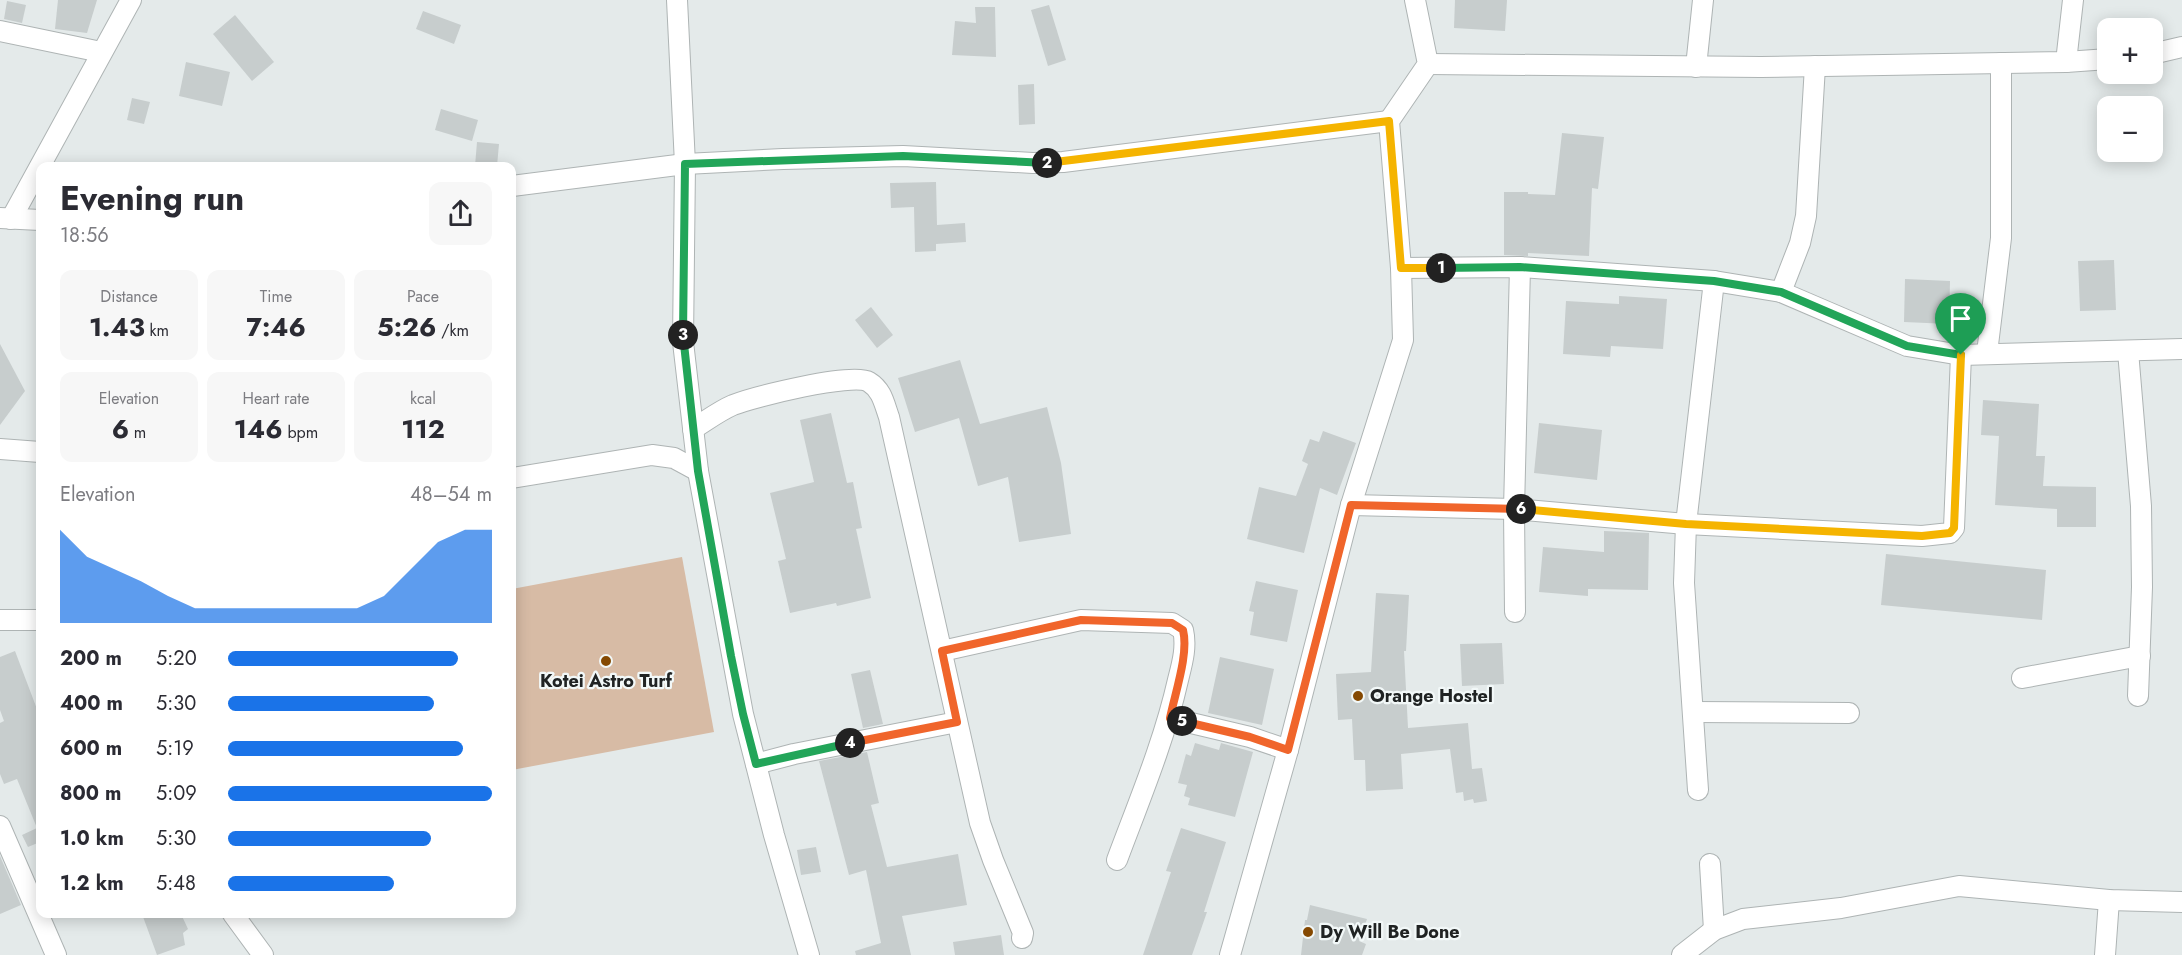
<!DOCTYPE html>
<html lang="en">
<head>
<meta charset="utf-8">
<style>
  body { margin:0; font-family:Jost,sans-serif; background:#f7f7f7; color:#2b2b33; height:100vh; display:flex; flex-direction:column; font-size:22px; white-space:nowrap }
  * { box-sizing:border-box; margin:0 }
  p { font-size:20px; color:#7c7c81 }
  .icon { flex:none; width:33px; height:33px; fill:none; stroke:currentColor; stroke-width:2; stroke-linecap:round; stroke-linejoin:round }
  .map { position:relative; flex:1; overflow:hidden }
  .panel { position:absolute; left:36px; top:162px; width:480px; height:756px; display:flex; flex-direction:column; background:#fff; border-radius:12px; box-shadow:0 3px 15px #0003 }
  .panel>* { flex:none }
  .controls { position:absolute; left:2097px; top:18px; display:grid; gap:12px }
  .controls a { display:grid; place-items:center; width:66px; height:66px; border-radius:12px; background:#fff; box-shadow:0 3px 15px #0003; font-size:30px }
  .pin { position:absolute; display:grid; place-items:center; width:51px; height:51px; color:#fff; margin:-62px -26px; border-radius:50% 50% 50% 0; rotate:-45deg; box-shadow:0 0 6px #0007 }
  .pin .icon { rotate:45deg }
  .km { position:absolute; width:30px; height:30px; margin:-15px; border-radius:50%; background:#222; color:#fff; font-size:16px; line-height:30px; text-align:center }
  .round { display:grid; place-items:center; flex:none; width:63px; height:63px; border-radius:12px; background:#f7f7f7 }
  .summary { display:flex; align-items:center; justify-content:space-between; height:102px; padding:0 24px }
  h1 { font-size:33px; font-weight:700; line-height:45px }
  .metrics { display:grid; grid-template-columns:repeat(3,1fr); gap:9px; height:102px; padding:6px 24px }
  .metrics div { display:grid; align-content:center; border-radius:12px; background:#f7f7f7; text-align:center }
  .metrics b { font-size:26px; font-weight:700 }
  .metrics small { font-size:16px; font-weight:400 }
  .metrics p { font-size:16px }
  .chart { height:168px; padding:12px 24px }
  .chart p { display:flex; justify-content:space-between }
  .chart svg { width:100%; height:108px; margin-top:6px; fill:#1a73e8; opacity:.7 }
  ul { padding:0 24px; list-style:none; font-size:20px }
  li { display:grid; grid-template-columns:96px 72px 1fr; align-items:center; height:45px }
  li i { height:15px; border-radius:8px; background:#1a73e8 }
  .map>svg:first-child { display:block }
</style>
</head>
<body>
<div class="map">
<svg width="2182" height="955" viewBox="0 0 2182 955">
  <rect width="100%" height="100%" fill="#e4eaea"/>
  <!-- green -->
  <path fill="#d7bba5" d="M682 557 714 732 512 770V589Z"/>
  <!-- building -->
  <g fill="#c7cdcd">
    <path d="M58 0H97L87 33 55 29Z"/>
    <path d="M1455 0H1507L1505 31 1454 28Z"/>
    <path d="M7 1 26 5 22 23 4 19Z"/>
    <path d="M1049 5 1066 60 1048 66 1031 10Z"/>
    <path d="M975 7H995L996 57 952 55 955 21 976 23Z"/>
    <path d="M423 11 461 25 454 44 416 29Z"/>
    <path d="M235 15 274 62 252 81 213 34Z"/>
    <path d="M186 62 230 72 222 106 179 96Z"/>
    <path d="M1034 84 1035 124 1019 125 1018 85Z"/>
    <path d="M132 98 150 102 144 124 127 120Z"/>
    <path d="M441 109 478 120 472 141 435 130Z"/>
    <path d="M1562 133 1604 137 1598 189 1592 188 1589 256 1528 253V256L1504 255V192H1528V194L1555 195Z"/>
    <path d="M477 142 499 144 497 166H475Z"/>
    <path d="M936 182 937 225 965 223 966 242 936 244V251L915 252 914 207 891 208 890 183Z"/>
    <path d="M2114 260 2116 310 2080 311 2078 261Z"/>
    <path d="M1905 279 1950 281 1949 324 1904 322Z"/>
    <path d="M1619 296 1667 299 1663 349 1611 346 1610 357 1563 354 1566 301 1619 304Z"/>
    <path d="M871 307 893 335 877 348 855 320Z"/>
    <path d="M0 344 25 391 0 425Z"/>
    <path d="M960 360 980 424 1047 407 1061 463 1071 534 1019 542 1008 477 978 486 959 418 915 432 898 378Z"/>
    <path d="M1983 400 2039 404 2036 456H2045L2043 486 2096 487V527H2057V509L1995 505 1999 436 1981 435Z"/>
    <path d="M831 413 847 483 853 482 862 528 856 529 871 598 837 606 836 603 790 613 778 561 786 559 770 493 814 482 800 420Z"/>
    <path d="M1539 423 1602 430 1597 480 1534 473Z"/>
    <path d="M1323 431 1356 443 1337 495 1320 488 1304 553 1247 539 1259 487 1296 496 1308 464 1302 461 1310 439 1319 442Z"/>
    <path d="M1604 531 1649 533 1648 590 1588 589V596L1539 592 1543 547 1604 552Z"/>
    <path d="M1886 554 2046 570 2042 620 1881 605Z"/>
    <path d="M1256 581 1298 590 1287 642 1250 635 1254 612 1249 611Z"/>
    <path d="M1376 593 1409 595 1406 651H1404L1408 728 1468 723 1472 769 1482 768 1487 801 1474 803 1473 799 1464 801 1463 792 1456 793 1450 749 1401 754 1403 789 1366 791 1365 760H1354L1352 719 1338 720 1336 674 1371 672Z"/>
    <path d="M1502 643 1504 684 1462 686 1460 644Z"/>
    <path d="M15 651 40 717V842L28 847 22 835 37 828 17 779 4 784 0 774V723L4 721 0 710V657Z"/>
    <path d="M1220 657 1274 669 1262 725 1208 713Z"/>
    <path d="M870 670 883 724 863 728 851 674Z"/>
    <path d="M1195 743 1219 750 1221 743 1253 752 1235 817 1188 805 1190 798 1184 796 1187 785 1178 783 1186 754 1191 756Z"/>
    <path d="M867 752 879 803 871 805 887 867 958 854 967 905 902 916 911 955H856L855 951 881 943 866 870 849 875 819 761Z"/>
    <path d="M1181 828 1226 842 1204 912H1207L1192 955H1143L1171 872 1166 871Z"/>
    <path d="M816 847 821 872 801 875 797 850Z"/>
    <path d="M0 856 21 905 0 914Z"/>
    <path d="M1310 905 1367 919 1359 941 1366 944 1362 955H1301L1305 920H1307Z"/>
    <path d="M142 914H181L188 929 183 933 185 945 157 955Z"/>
    <path d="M1001 935 1004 955H955L953 942Z"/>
  </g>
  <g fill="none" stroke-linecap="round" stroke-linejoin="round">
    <!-- minor casing -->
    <g stroke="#aeb4b4" stroke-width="22">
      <g id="minor">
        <path d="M677 0 685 164 683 342 698 471 743 714 774 835 809 955"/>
        <path d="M0 31 101 52"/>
        <path d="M2152 54 2182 47"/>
        <path d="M2066 62 2073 0"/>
        <path d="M1428 64 1761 67 2066 62 2108 59"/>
        <path d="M1696 67 1703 0"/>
        <path d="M512 186 685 164 783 159 903 156 1033 163 1063 162 1389 121"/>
        <path d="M0 218 40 220"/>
        <path d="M11 219 131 0"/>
        <path d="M1401 268 1520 267 1714 281 1781 292 1907 346 1961 355 2182 349"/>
        <path d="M1781 292 1800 243 1806 216 1815 66"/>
        <path d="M2128 351 2141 506 2142 587 2138 696"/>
        <path d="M1987 353 2001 238V63"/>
        <path d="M693 429C706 421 719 411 733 405 754 397 852 372 869 382 882 390 884 403 889 417L980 823 993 860 1023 933 1022 938"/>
        <path d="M0 449 40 452"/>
        <path d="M512 478 652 455 674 458 698 471"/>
        <path d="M1351 505 1514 509 1686 524 1922 536 1950 533 1954 528 1961 355"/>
        <path d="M1515 612 1514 509 1520 267"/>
        <path d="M0 620H40"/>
        <path d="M942 651 1081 620 1172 623 1183 630C1187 647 1182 664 1178 680 1164 742 1139 801 1117 860"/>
        <path d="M2022 678 2140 656"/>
        <path d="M1693 712 1849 713"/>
        <path d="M1170 718 1250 737 1288 750"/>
        <path d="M756 764 794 754 957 722"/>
        <path d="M1698 790 1684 583 1686 524 1714 281"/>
        <path d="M0 826 56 955"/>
        <path d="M1710 864 1714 930"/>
        <path d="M233 914 263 955"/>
        <path d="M1230 955 1288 750 1351 505 1403 340 1401 268 1389 121 1428 64 1415 0"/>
        <path d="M1682 955 1714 930 1743 919 1841 908 1959 886 2109 900 2182 902"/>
        <path d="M2105 955 2109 900"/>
      </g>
    </g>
    <!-- minor -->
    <use href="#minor" stroke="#fff" stroke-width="20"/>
  </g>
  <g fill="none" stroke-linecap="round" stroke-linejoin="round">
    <!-- split-1 casing -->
    <g stroke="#fff" stroke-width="12">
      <path id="split-1" d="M1441 268 1520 267 1714 281 1781 292 1907 346 1961 355"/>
    </g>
    <!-- split-2 casing -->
    <g stroke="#fff" stroke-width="12">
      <path id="split-2" d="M1047 163 1389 121 1401 268H1441"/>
    </g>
    <!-- split-3 casing -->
    <g stroke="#fff" stroke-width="12">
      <path id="split-3" d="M683 335 685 164 903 156 1047 163"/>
    </g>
    <!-- split-4 casing -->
    <g stroke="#fff" stroke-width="12">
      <path id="split-4" d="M683 335 698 471 731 656 743 714 756 764 850 743"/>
    </g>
    <!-- split-5 casing -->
    <g stroke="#fff" stroke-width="12">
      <path id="split-5" d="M850 743 957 722 942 651 1081 620 1172 623 1183 630C1189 654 1175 693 1170 718L1182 721"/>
    </g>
    <!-- split-6 casing -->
    <g stroke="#fff" stroke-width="12">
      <path id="split-6" d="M1182 721 1250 737 1288 750 1351 505 1521 509"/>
    </g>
    <!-- split-7 casing -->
    <g stroke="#fff" stroke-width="12">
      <path id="split-7" d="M1521 509 1686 524 1922 536 1950 533 1954 528 1961 355"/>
    </g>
    <!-- split-1 -->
    <use href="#split-1" stroke="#22a559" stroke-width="8"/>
    <!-- split-2 -->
    <use href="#split-2" stroke="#f5b400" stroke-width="8"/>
    <!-- split-3 -->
    <use href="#split-3" stroke="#22a559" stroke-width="8"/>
    <!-- split-4 -->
    <use href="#split-4" stroke="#22a559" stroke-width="8"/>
    <!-- split-5 -->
    <use href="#split-5" stroke="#f0652b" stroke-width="8"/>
    <!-- split-6 -->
    <use href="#split-6" stroke="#f0652b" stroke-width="8"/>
    <!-- split-7 -->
    <use href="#split-7" stroke="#f5b400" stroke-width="8"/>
  </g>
  <!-- markers -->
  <g fill="#854902" stroke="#f2f8f8" stroke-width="2">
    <circle cx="606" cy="661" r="6"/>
    <circle cx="1358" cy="696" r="6"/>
    <circle cx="1308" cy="932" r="6"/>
  </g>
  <g text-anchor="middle" stroke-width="4.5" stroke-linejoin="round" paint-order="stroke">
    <!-- poi labels -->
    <g font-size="18" font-weight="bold" fill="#202323" stroke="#f2f8f8" text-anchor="start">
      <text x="606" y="687" text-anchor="middle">Kotei Astro Turf</text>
      <text x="1370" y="702">Orange Hostel</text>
      <text x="1320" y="938">Dy Will Be Done</text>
    </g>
  </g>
</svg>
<div class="controls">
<a>+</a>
<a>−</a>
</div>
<div class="pin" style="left:1961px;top:355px;background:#1e9e55"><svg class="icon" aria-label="arrive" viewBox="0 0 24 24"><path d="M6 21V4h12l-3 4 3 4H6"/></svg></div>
<b class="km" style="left:1441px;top:268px">1</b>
<b class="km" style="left:1047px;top:163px">2</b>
<b class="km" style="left:683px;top:335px">3</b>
<b class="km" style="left:850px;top:743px">4</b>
<b class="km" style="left:1182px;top:721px">5</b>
<b class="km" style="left:1521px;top:509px">6</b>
<section class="panel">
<div class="summary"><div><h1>Evening run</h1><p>18:56</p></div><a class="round"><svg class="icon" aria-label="share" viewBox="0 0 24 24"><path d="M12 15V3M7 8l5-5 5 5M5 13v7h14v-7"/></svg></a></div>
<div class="metrics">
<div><p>Distance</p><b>1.43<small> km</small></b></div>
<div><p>Time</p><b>7:46</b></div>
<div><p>Pace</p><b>5:26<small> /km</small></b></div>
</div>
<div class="metrics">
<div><p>Elevation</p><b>6<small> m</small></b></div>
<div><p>Heart rate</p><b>146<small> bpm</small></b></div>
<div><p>kcal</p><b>112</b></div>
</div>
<div class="chart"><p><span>Elevation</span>48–54 m</p>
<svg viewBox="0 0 160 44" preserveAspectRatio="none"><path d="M0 44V6L10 17L20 22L30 27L40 33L50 38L60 38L70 38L80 38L90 38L100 38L110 38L120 33L130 22L140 11L150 6L160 6V44z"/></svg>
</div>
<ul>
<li><b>200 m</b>5:20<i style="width:87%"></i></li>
<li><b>400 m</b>5:30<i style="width:78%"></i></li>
<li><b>600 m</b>5:19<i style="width:89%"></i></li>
<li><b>800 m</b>5:09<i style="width:100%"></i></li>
<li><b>1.0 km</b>5:30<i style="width:77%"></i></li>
<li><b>1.2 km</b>5:48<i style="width:63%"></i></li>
</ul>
</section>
</div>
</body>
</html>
